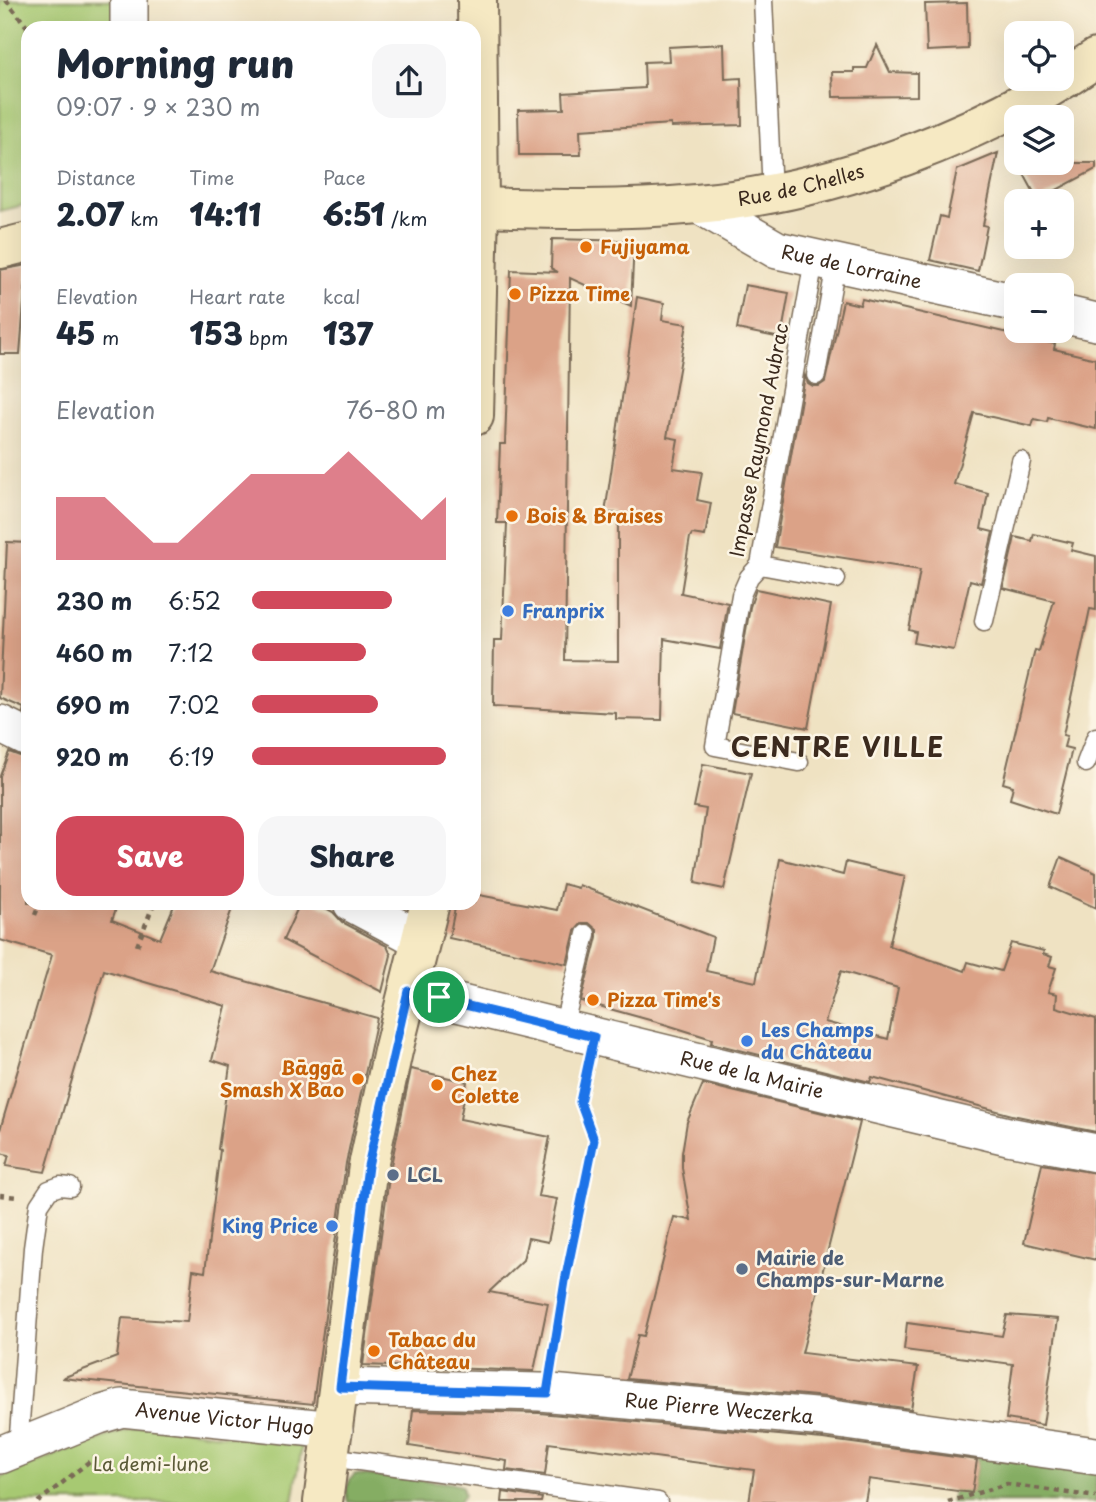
<!DOCTYPE html>
<html lang="en">
<head>
<meta charset="utf-8">
<style>
  body { margin:0; font-family:"Playpen Sans",sans-serif; background:#f6f6f7; color:#1f2937; height:100vh; display:flex; flex-direction:column; font-size:26px; white-space:nowrap }
  * { box-sizing:border-box; margin:0 }
  p { font-size:23px; color:#747a83 }
  .icon { flex:none; width:38px; height:38px; fill:none; stroke:currentColor; stroke-width:2; stroke-linecap:round; stroke-linejoin:round }
  .map { position:relative; flex:1; overflow:hidden }
  .details { position:absolute; left:21px; top:21px; width:460px; height:889px; display:flex; flex-direction:column; background:#fff; border-radius:21px; box-shadow:0 7px 28px #0002 }
  .details>* { flex:none }
  .fabs { position:absolute; left:1004px; top:21px; display:grid; gap:14px }
  .fabs a { display:grid; place-items:center; width:70px; height:70px; border-radius:14px; background:#fff; box-shadow:0 7px 28px #0002; font-size:35px }
  .pin { position:absolute; display:grid; place-items:center; width:60px; height:60px; color:#fff; margin:-30px; border:4px solid #fff; border-radius:50%; box-shadow:0 2px 7px #0007 }
  .round { display:grid; place-items:center; flex:none; width:74px; height:74px; border-radius:21px; background:#f6f6f7 }
  .head { display:flex; align-items:center; justify-content:space-between; height:119px; padding:0 35px }
  h1 { font-size:38px; font-weight:800; line-height:52px }
  .figures { display:grid; grid-template-columns:repeat(3,1fr); gap:10px; height:119px; padding:7px 35px }
  .figures div { display:grid; align-content:center }
  .figures b { font-size:30px; font-weight:800 }
  .figures small { font-size:19px; font-weight:400 }
  .figures p { font-size:19px }
  .chart { height:196px; padding:14px 35px }
  .chart p { display:flex; justify-content:space-between }
  .chart svg { width:100%; height:126px; margin-top:7px; fill:#d1495b; opacity:.7 }
  .action { display:flex; gap:14px; margin-top:auto; padding:14px 35px }
  .action a { flex:1; height:80px; border-radius:21px; background:#d1495b; color:#fff; font-size:28px; font-weight:800; line-height:80px; text-align:center }
  .action a+a { background:#f6f6f7; color:#1f2937 }
  ul { padding:0 35px; list-style:none; font-size:23px }
  li { display:grid; grid-template-columns:112px 84px 1fr; align-items:center; height:52px }
  li i { height:18px; border-radius:9px; background:#d1495b }
  .map>svg:first-child { display:block }
</style>
</head>
<body>
<div class="map">
<svg width="1096" height="1502" viewBox="0 0 1096 1502">
  <rect width="100%" height="100%" fill="#fcf5e5"/>
  <filter id="ink" filterUnits="userSpaceOnUse"><feTurbulence type="fractalNoise" baseFrequency=".0143" numOctaves="2"/><feDisplacementMap in="SourceGraphic" scale="14" xChannelSelector="R" yChannelSelector="G"/><feConvolveMatrix kernelMatrix="1 2 1 2 8 2 1 2 1" color-interpolation-filters="sRGB"/></filter>
  <filter id="wash" filterUnits="userSpaceOnUse"><feTurbulence type="fractalNoise" baseFrequency=".00686" numOctaves="4" result="noise"/><feDisplacementMap in="SourceGraphic" scale="28" xChannelSelector="R" yChannelSelector="G"/><feGaussianBlur stdDeviation="1.57" result="paint"/><feColorMatrix in="noise" values="0 0 0 0 0 0 0 0 0 0 0 0 0 0 0 0 0 1.4 0 .05"/><feComposite in="paint" operator="in"/></filter>
  <g filter="url(#wash)">
    <rect width="100%" height="100%" fill="#efe2c2"/>
    <!-- green -->
    <g fill="#a7c972" stroke="#717a48" stroke-width="2">
      <path d="M0 0H118L119 28H28V204L0 211Z"/>
      <path d="M148 1425 302 1446 293 1502H0V1478L63 1452 120 1432Z"/>
    </g>
    <!-- forest -->
    <g fill="#85ad64" stroke="#606c41" stroke-width="2">
      <path d="M978 1451 1096 1464V1502H951L953 1490 972 1492Z"/>
      <path d="M355 1474 451 1483 462 1486 464 1495 459 1502H348C344 1491 347 1482 355 1474Z"/>
    </g>
    <g id="blocks">
      <!-- building -->
      <g fill="#dba287" fill-rule="evenodd">
        <path d="M967 3 968 49 927 51 925 4Z"/>
        <path d="M724 44 725 79 741 78 742 125 671 127V124L580 130 581 155H519L518 110 564 109 563 93 645 88 644 62 669 61 668 47Z"/>
        <path d="M877 45 890 72 917 73V96L833 97 832 72H854V68H867Z"/>
        <path d="M998 153 983 225 987 226 978 271 930 260 940 216 947 218 957 170Z"/>
        <path d="M1018 163H1096V169L1038 200Z"/>
        <path d="M552 239 634 241 631 306 570 278 565 660 618 661V513H605L637 297 664 303 662 320 687 324 667 437 678 439 673 468 702 472 697 500 711 503 705 536 692 534 690 537 681 593 728 603 720 649 664 639 662 720 616 719V713L493 706 494 640H502L507 523H497L500 444H505L511 270 558 272 551 268Z"/>
        <path d="M27 265 20 354H0V270Z"/>
        <path d="M745 285 789 293 781 338 737 329Z"/>
        <path d="M862 299 1055 344 1054 349 1096 359V429L1048 418 1047 422 1034 419 1032 426 974 413 954 484 988 493 981 529 993 532 981 583 970 580 954 650 914 643 916 632 909 630 920 570 775 547 805 376 808 383 813 386H819L825 382 843 301 860 305Z"/>
        <path d="M1034 534 1073 543 1071 550 1096 556V610L1090 609 1063 735 1067 736 1064 747 1072 749 1056 814 1010 799 1013 786 1003 783 1035 650 1039 651 1054 601 1003 588 1015 537 1032 541Z"/>
        <path d="M7 542 28 543V715L23 712 24 708 0 698Z"/>
        <path d="M756 589 831 605 808 728 732 713 750 607Z"/>
        <path d="M9 752 28 759V903H118L112 920 160 939 175 903H234L210 971 377 1018 346 1163 313 1404 62 1378 117 1357 122 1318 187 1322 193 1270 205 1272 220 1150 218 1149 230 1066 212 1060 226 1006 104 970 45 1172 6 1166 9 1155 0 1153V1130L52 955 0 940V776Z"/>
        <path d="M703 764 751 773 724 889 695 883 706 809 694 807Z"/>
        <path d="M1061 857 1096 873V908L1050 887Z"/>
        <path d="M780 859 843 875 846 862 905 876 889 946 965 971 968 962 1001 971 1011 943 1044 951 1043 954 1052 957 1049 966 1056 968 1048 992 1057 994 1056 1007 1096 1019V1132L1012 1115 872 1077 870 1082 711 1043 712 1039 664 1024 581 1001 597 937V930L589 923H582L575 931 567 964 449 938 456 903H474V894L557 910 563 884 578 888 579 885 713 937 706 971 756 982ZM841 971 898 988 888 1039 825 1022Z"/>
        <path d="M300 903H316L333 912 342 922 387 946 391 955 382 992 283 940Z"/>
        <path d="M411 1069 467 1082 460 1119 550 1137 538 1196 557 1199 548 1242 528 1238 523 1260 489 1292 548 1303 534 1371 363 1365 390 1170Z"/>
        <path d="M703 1084 860 1122 802 1353 918 1367 911 1409 827 1397 627 1379 638 1335 644 1336 674 1217 691 1220 682 1168V1153L687 1122Z"/>
        <path d="M1042 1164 1096 1173V1260L1024 1243Z"/>
        <path d="M1007 1315 1058 1319 1043 1425 1006 1419 1013 1364 904 1350 907 1323 1002 1336Z"/>
        <path d="M413 1410 539 1413 823 1439 977 1460 972 1493 869 1479 865 1502H749L754 1470 549 1443 545 1475 506 1470 507 1461 409 1446Z"/>
        <path d="M503 1492 542 1498 541 1502H502Z"/>
      </g>
    </g>
  </g>
  <g filter="url(#ink)">
    <use href="#blocks" fill-opacity="0" stroke="#7a6a57" stroke-width="2"/>
    <g fill="none" stroke-linecap="round" stroke-linejoin="round">
      <!-- lane casing -->
      <g stroke="#7a6a57" stroke-width="21">
        <g id="lane">
          <path d="M763 0 772 193"/>
          <path d="M816 375 836 264"/>
          <path d="M760 565 836 579"/>
          <path d="M984 621 1021 461"/>
          <path d="M799 762 715 746 741 595 749 577 760 565 814 260"/>
          <path d="M1086 763 1096 737"/>
          <path d="M563 1028 586 934"/>
          <path d="M18 1448 33 1248 39 1205 49 1190 60 1186 70 1187"/>
          <path d="M330 1457 658 1502"/>
        </g>
      </g>
      <!-- street casing -->
      <g stroke="#7a6a57" stroke-width="40">
        <g id="street">
          <path d="M129 0V28"/>
          <path id="s1" d="M698 204 777 250 1017 303"/>
          <path d="M1062 314 1096 322"/>
          <path d="M0 724 28 738"/>
          <path d="M352 903 421 940"/>
          <path id="s2" d="M408 991 848 1098 1008 1136 1096 1153"/>
          <path id="s3" d="M340 1387 540 1392 825 1418 1096 1456"/>
          <path id="s4" d="M0 1455 99 1415 122 1408 334 1430"/>
        </g>
      </g>
      <!-- secondary casing -->
      <g stroke="#7a6a57" stroke-width="42">
        <g id="secondary">
          <path id="s5" d="M474 207C548 209 623 211 697 204 834 192 983 136 1096 58"/>
          <path d="M0 249 28 242"/>
          <path d="M474 416 479 207 477 0"/>
          <path d="M323 1502 368 1166 393 1051 430 903"/>
        </g>
      </g>
      <!-- path -->
      <g stroke="#7a6a57" stroke-width="4.5" stroke-dasharray="5 5" stroke-linecap="butt">
        <path d="M6 0 28 28"/>
        <path d="M35 915 40 903"/>
        <path d="M137 946 154 903"/>
        <path d="M0 1195 17 1197"/>
        <path d="M552 1360 565 1281 594 1141 580 1103 587 1068"/>
        <path d="M38 1502 95 1457"/>
        <path d="M948 1502 1007 1484 1096 1497"/>
      </g>
      <!-- lane -->
      <use href="#lane" stroke="#fff" stroke-width="18"/>
      <!-- street -->
      <use href="#street" stroke="#fff" stroke-width="37"/>
      <!-- secondary -->
      <use href="#secondary" stroke="#f6e9c3" stroke-width="38"/>
    </g>
  </g>
  <g fill="none" stroke-linecap="round" stroke-linejoin="round" filter="url(#ink)">
    <!-- route casing -->
    <g stroke="#fff" stroke-width="14">
      <path id="route" d="M408 991 594 1037 580 1102 594 1140 565 1281 547 1393 340 1387 368 1166Z"/>
    </g>
    <!-- route -->
    <use href="#route" stroke="#1a73e8" stroke-width="9"/>
  </g>
  <!-- markers -->
  <g fill="#e8710a" stroke="#fcf5e5" stroke-width="2.5">
    <circle cx="586" cy="247" r="7"/>
    <circle cx="515" cy="294" r="7"/>
    <circle cx="512" cy="516" r="7"/>
    <circle cx="593" cy="1000" r="7"/>
    <circle cx="358" cy="1079" r="7"/>
    <circle cx="437" cy="1085" r="7"/>
    <circle cx="374" cy="1351" r="7"/>
  </g>
  <g fill="#3f7fe0" stroke="#fcf5e5" stroke-width="2.5">
    <circle cx="508" cy="611" r="7"/>
    <circle cx="747" cy="1041" r="7"/>
    <circle cx="332" cy="1226" r="7"/>
  </g>
  <g fill="#5c6f8a" stroke="#fcf5e5" stroke-width="2.5">
    <circle cx="393" cy="1175" r="7"/>
    <circle cx="742" cy="1269" r="7"/>
  </g>
  <g text-anchor="middle" stroke-width="5" stroke-linejoin="round" paint-order="stroke">
    <!-- street labels -->
    <g font-size="19" fill="#3b2a1e" stroke="#fcf5e5">
      <text dy="7" stroke="none"><textPath href="#s5" startOffset="329">Rue de Chelles</textPath></text>
      <text dy="7" stroke="none"><textPath href="#s1" startOffset="168">Rue de Lorraine</textPath></text>
      <text transform="translate(759 440) rotate(-79)" y="7">Impasse Raymond Aubrac</text>
      <text dy="7" stroke="none"><textPath href="#s2" startOffset="354">Rue de la Mairie</textPath></text>
      <text dy="7" stroke="none"><textPath href="#s3" startOffset="380">Rue Pierre Weczerka</textPath></text>
      <text dy="7" stroke="none"><textPath href="#s4" startOffset="234">Avenue Victor Hugo</textPath></text>
    </g>
    <!-- food labels -->
    <g font-size="19" font-weight="bold" fill="#c56008" stroke="#fcf5e5" text-anchor="start">
      <text x="600" y="254">Fujiyama</text>
      <text x="529" y="301">Pizza Time</text>
      <text x="526" y="523">Bois &amp; Braises</text>
      <text x="607" y="1007">Pizza Time's</text>
      <text x="344" y="1075" text-anchor="end">Bāggā<tspan x="344" dy="22">Smash X Bao</tspan></text>
      <text x="451" y="1081">Chez<tspan x="451" dy="22">Colette</tspan></text>
      <text x="388" y="1347">Tabac du<tspan x="388" dy="22">Château</tspan></text>
    </g>
    <!-- shop labels -->
    <g font-size="19" font-weight="bold" fill="#366cbe" stroke="#fcf5e5" text-anchor="start">
      <text x="522" y="618">Franprix</text>
      <text x="761" y="1037">Les Champs<tspan x="761" dy="22">du Château</tspan></text>
      <text x="318" y="1233" text-anchor="end">King Price</text>
    </g>
    <!-- service labels -->
    <g font-size="19" font-weight="bold" fill="#4e5e75" stroke="#fcf5e5" text-anchor="start">
      <text x="407" y="1182">LCL</text>
      <text x="756" y="1265">Mairie de<tspan x="756" dy="22">Champs-sur-Marne</tspan></text>
    </g>
    <!-- park labels -->
    <g font-size="19" fill="#5b5a37" stroke="#fcf5e5">
      <text x="151" y="1471">La demi-lune</text>
    </g>
    <!-- district labels -->
    <g font-size="26" font-weight="bold" letter-spacing="2" fill="#3b2a1e" stroke="#fcf5e5">
      <text x="838" y="757">CENTRE VILLE</text>
    </g>
  </g>
</svg>
<div class="fabs">
<a><svg class="icon" aria-label="locate" viewBox="0 0 24 24"><circle cx="12" cy="12" r="6"/><path d="M12 2v4M12 18v4M2 12h4M18 12h4"/></svg></a>
<a><svg class="icon" aria-label="layers" viewBox="0 0 24 24"><path d="M12 4l9 5-9 5-9-5zM3 14l9 5 9-5"/></svg></a>
<a>+</a>
<a>−</a>
</div>
<div class="pin" style="left:439px;top:997px;background:#1e9e55"><svg class="icon" aria-label="arrive" viewBox="0 0 24 24"><path d="M6 21V4h12l-3 4 3 4H6"/></svg></div>
<section class="details">
<div class="head"><div><h1>Morning run</h1><p>09:07 · 9 × 230 m</p></div><a class="round"><svg class="icon" aria-label="share" viewBox="0 0 24 24"><path d="M12 15V3M7 8l5-5 5 5M5 13v7h14v-7"/></svg></a></div>
<div class="figures">
<div><p>Distance</p><b>2.07<small> km</small></b></div>
<div><p>Time</p><b>14:11</b></div>
<div><p>Pace</p><b>6:51<small> /km</small></b></div>
</div>
<div class="figures">
<div><p>Elevation</p><b>45<small> m</small></b></div>
<div><p>Heart rate</p><b>153<small> bpm</small></b></div>
<div><p>kcal</p><b>137</b></div>
</div>
<div class="chart"><p><span>Elevation</span>76–80 m</p>
<svg viewBox="0 0 160 44" preserveAspectRatio="none"><path d="M0 44V22L10 22L20 22L30 30L40 38L50 38L60 30L70 22L80 14L90 14L100 14L110 14L120 6L130 14L140 22L150 30L160 22V44z"/></svg>
</div>
<ul>
<li><b>230 m</b>6:52<i style="width:72%"></i></li>
<li><b>460 m</b>7:12<i style="width:59%"></i></li>
<li><b>690 m</b>7:02<i style="width:65%"></i></li>
<li><b>920 m</b>6:19<i style="width:100%"></i></li>
</ul>
<div class="action"><a>Save</a><a>Share</a></div>
</section>
</div>
</body>
</html>
